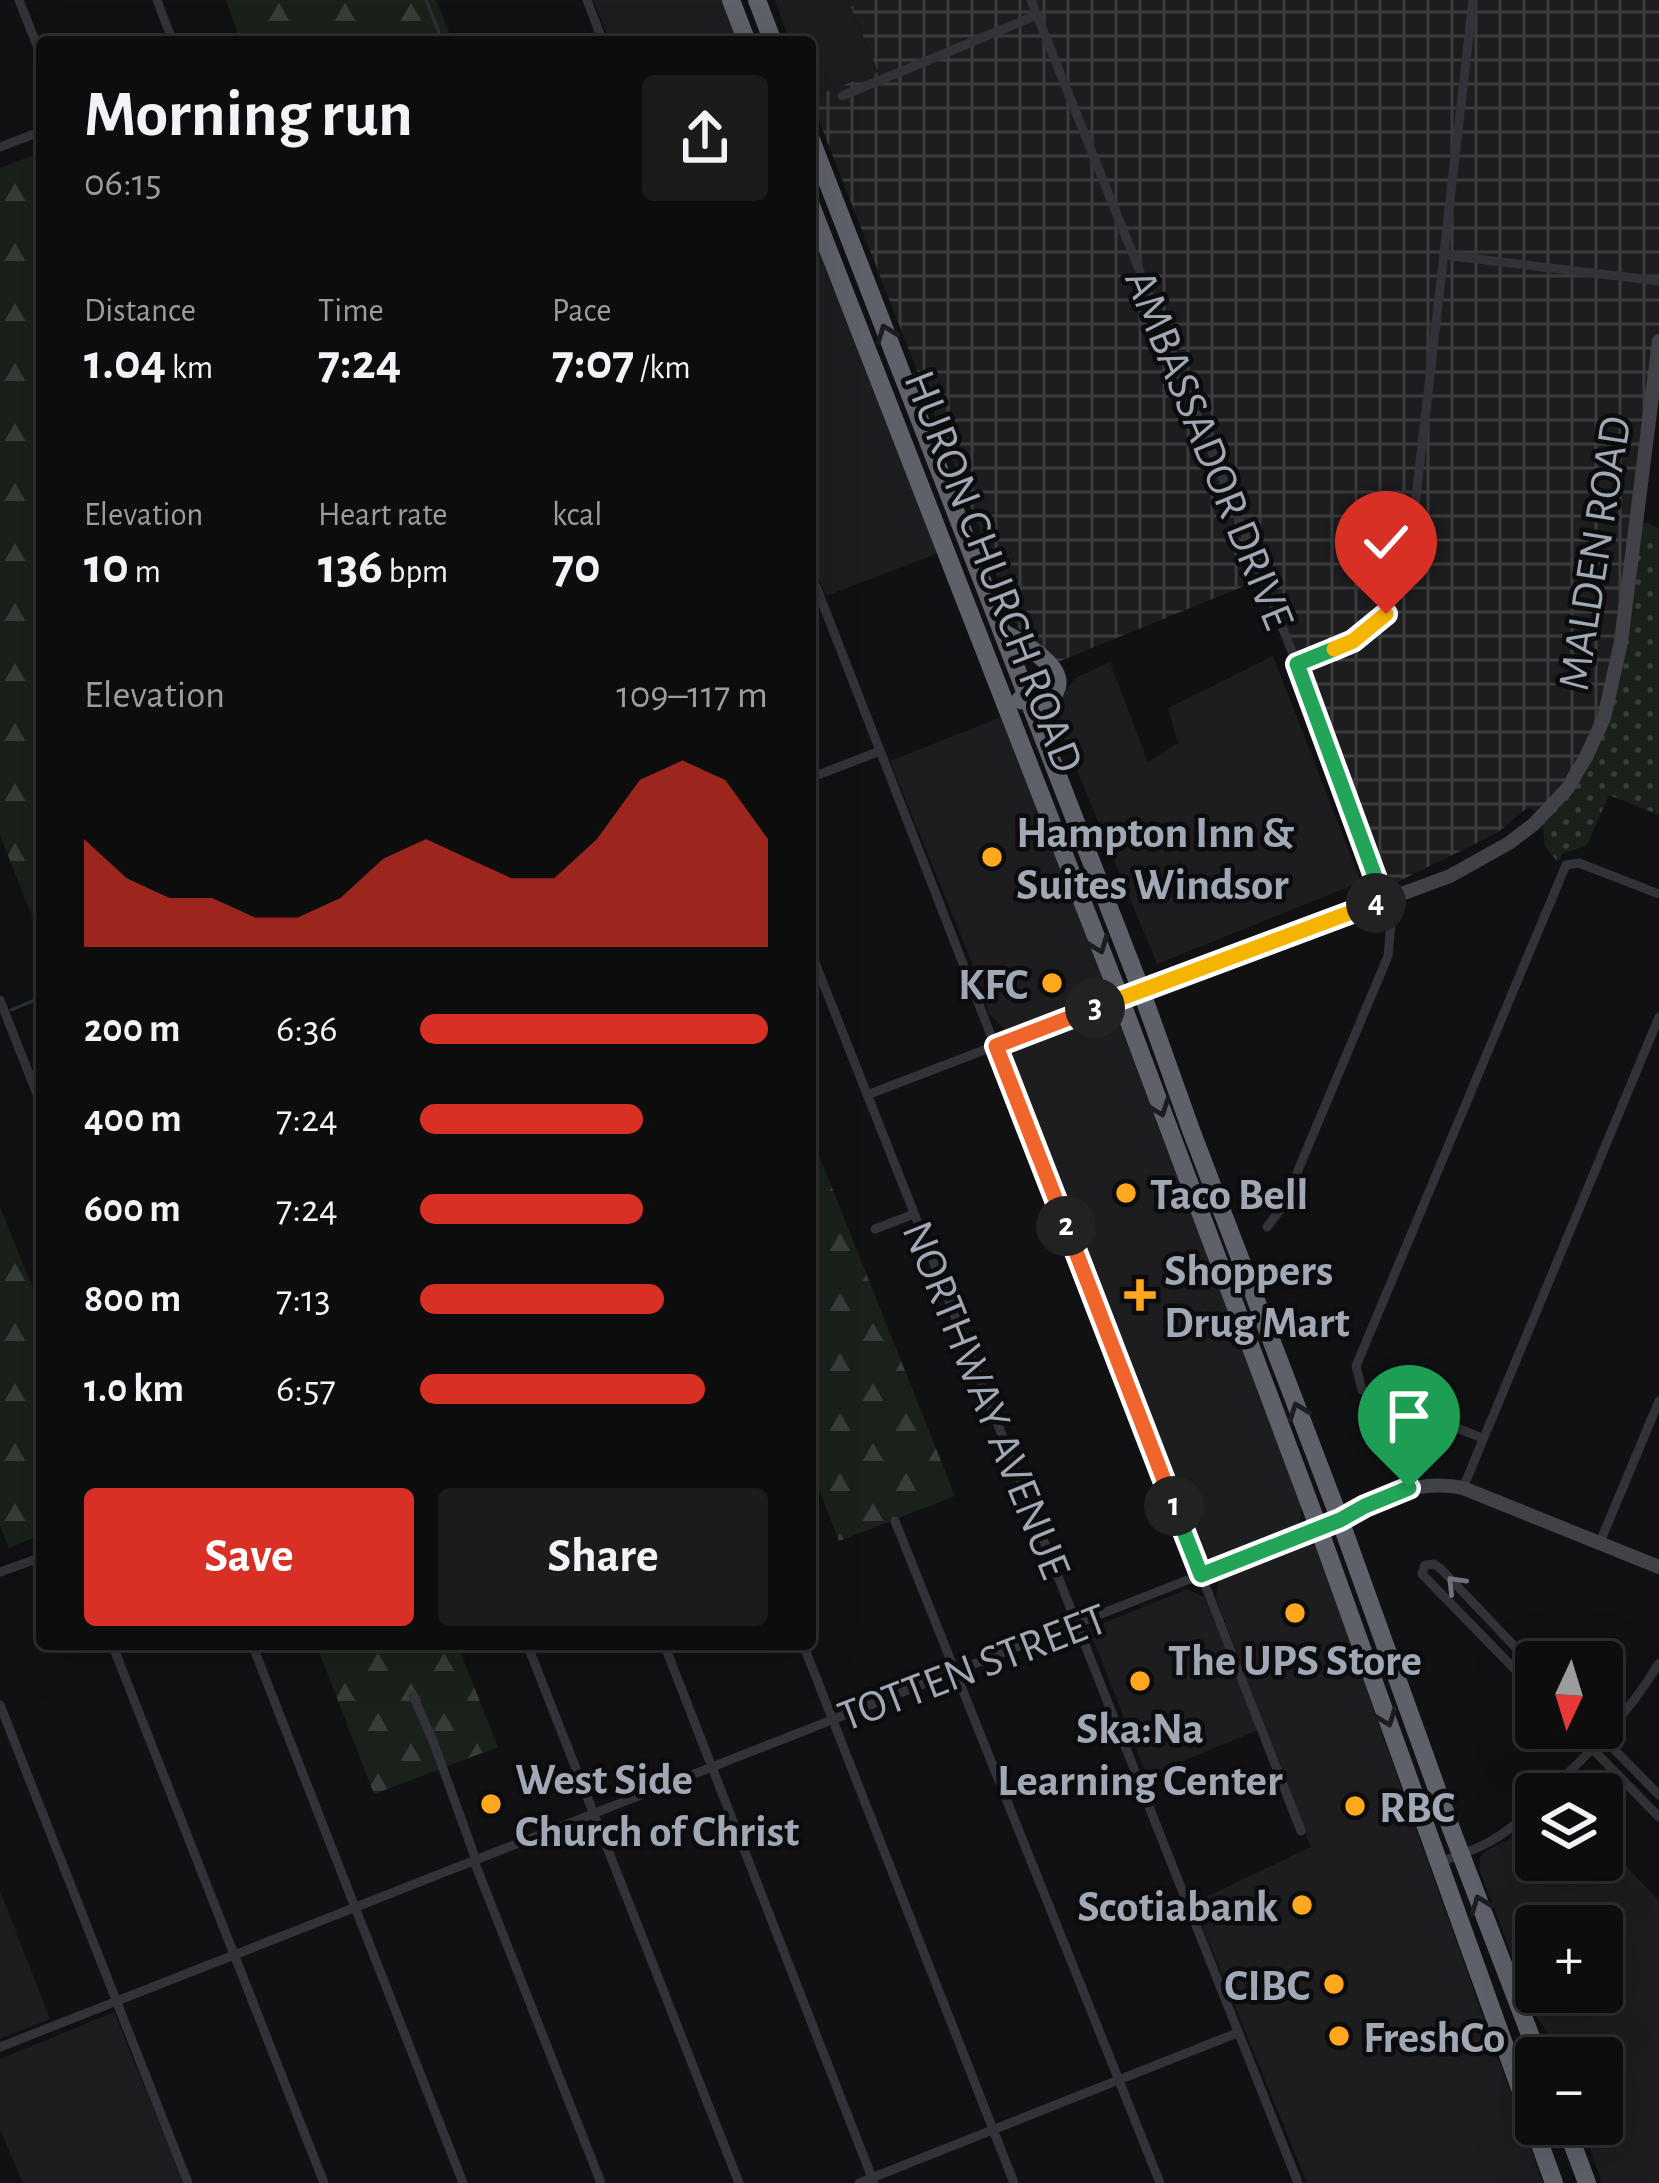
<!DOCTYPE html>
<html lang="en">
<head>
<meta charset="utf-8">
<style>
  body { margin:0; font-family:"Alegreya Sans",sans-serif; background:#1b1b1c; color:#f1f3f6; height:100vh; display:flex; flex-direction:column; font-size:45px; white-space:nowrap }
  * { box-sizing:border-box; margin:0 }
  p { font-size:39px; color:#9a9c9e }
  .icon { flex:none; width:66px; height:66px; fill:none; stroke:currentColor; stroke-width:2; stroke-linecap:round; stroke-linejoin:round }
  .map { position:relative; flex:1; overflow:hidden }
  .sheet { position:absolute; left:36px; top:36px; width:780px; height:1614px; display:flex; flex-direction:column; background:#0d0d0e; border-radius:12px; box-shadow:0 12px 48px #0002,0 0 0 3px #2d2d2e }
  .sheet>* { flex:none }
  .needle { width:78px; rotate:184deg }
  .fabs { position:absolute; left:1515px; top:1641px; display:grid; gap:24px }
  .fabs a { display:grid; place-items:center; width:108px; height:108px; border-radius:12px; background:#0d0d0e; box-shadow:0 12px 48px #0002,0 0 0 3px #2d2d2e; font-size:60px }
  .pin { position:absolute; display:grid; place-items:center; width:102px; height:102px; color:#fff; margin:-123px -51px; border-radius:50% 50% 50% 0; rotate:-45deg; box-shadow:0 0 12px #0007 }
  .pin .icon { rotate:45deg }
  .km { position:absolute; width:60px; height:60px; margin:-30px; border-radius:50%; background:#222; color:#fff; font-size:33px; line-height:60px; text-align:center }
  .round { display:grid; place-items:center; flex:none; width:126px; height:126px; border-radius:12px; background:#1b1b1c }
  .headline { display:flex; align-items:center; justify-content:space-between; height:204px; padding:0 48px }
  h1 { font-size:66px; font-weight:700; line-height:90px }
  .metrics { display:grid; grid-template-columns:repeat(3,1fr); gap:18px; height:204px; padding:12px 48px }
  .metrics div { display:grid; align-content:center }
  .metrics b { font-size:51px; font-weight:700 }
  .metrics small { font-size:33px; font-weight:400 }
  .metrics p { font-size:33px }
  .chart { height:336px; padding:24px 48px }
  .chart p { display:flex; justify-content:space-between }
  .chart svg { width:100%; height:216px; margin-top:12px; fill:#d93025; opacity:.7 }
  .action { display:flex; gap:24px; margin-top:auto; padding:24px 48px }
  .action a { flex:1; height:138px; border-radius:12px; background:#d93025; color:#fff; font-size:48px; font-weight:700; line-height:138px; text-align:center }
  .action a+a { background:#1b1b1c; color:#f1f3f6 }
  ul { padding:0 48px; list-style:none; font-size:39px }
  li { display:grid; grid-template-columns:192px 144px 1fr; align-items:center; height:90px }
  li i { height:30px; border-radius:15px; background:#d93025 }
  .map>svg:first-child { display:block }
</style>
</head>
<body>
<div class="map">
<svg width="1659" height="2183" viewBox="0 0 1659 2183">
  <defs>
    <pattern id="industrial-grid" width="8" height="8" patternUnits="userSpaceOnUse" patternTransform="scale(3)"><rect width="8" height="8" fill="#1d1d20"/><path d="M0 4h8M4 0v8" fill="none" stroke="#3b3b3e"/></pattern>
    <pattern id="forest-firs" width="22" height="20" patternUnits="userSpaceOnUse" patternTransform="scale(3)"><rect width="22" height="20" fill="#19211a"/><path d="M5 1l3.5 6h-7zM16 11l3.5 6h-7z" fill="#373e39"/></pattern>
    <pattern id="park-dots" width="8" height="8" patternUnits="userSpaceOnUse" patternTransform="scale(3)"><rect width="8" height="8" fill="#19211a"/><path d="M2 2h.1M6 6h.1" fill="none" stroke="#373e39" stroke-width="1.8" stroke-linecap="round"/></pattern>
  </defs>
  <rect width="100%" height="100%" fill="#111113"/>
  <!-- built -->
  <g fill="#1d1d20" fill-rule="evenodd">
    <path d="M593 0H725L740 42H610Z"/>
    <path d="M775 0H867L851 8 878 72 810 98V42H790Z"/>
    <path d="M810 220 941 552 826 596 810 556Z"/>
    <path d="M1273 656 1361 882 1157 964 1050 705 1077 677 1110 662 1148 762 1178 743 1168 708Z"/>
    <path d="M1004 716 1102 970V987L1091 1001 1015 1031 1004 1029 989 1013 970 958 890 761Z"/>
    <path d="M1100 1017 1112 1019 1121 1028 1301 1505V1518L1294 1530 1221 1559 1204 1557 1196 1545 1011 1070 1013 1055 1021 1046Z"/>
    <path d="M1303 1544 1315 1546 1321 1554 1382 1734 1543 2183H1307L1193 1903 1311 1847 1216 1598 1218 1583 1226 1575Z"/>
    <path d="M1187 1589 1204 1597 1258 1730 1147 1776 1089 1629Z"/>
    <path d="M1536 1814V1860H1602V1840L1659 1901V2183H1602L1581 2124H1602V2058H1557L1547 2032 1534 2013 1479 1869 1480 1857 1486 1851 1509 1839ZM1602 1926V1992H1536V1926Z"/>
    <path d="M0 1891 50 2019 0 2039Z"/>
    <path d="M114 2012 183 2183H23L0 2130V2059Z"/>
  </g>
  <!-- industrial -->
  <path fill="url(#industrial-grid)" d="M867 0H1659V341L1614 691 1573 780 1541 814 1528 807 1497 833 1387 887 1259 580 1055 663 1018 628 810 98 878 72 851 7Z"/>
  <!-- forest -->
  <g fill="url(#forest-firs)">
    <path d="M226 0H436L453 42H241Z"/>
    <path d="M42 152V942L0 835V168Z"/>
    <path d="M810 1133 955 1496 839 1541 810 1467Z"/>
    <path d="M0 1207 42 1311V1534L9 1548 0 1526Z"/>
    <path d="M316 1644H457L498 1747 374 1794Z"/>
  </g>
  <!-- park -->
  <path fill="url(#park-dots)" d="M1638 520 1659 528V815L1609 795 1587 845 1562 854 1557 861 1545 846 1541 814 1573 780 1599 732Z"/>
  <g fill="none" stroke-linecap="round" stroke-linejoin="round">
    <!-- stream -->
    <g stroke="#273137" stroke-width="3">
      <path d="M426 0 443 42"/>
      <path d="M11 1010 42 997"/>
    </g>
    <!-- street -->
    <g stroke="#323338" stroke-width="9">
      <path d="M19 0 42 58"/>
      <path d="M157 0 173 42"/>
      <path d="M587 0 603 42"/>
      <path d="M1031 0 1297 664 1391 923 1388 956 1283 1206 1267 1227"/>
      <path d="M842 96 1037 15"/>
      <path d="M0 147 42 131"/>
      <path d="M1444 255 1659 281"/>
      <path d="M810 571 1301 1831"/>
      <path d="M1297 664C1358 639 1385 633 1408 567L1473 0"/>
      <path d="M810 778 880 751"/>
      <path d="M810 950 1298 2183"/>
      <path d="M0 1000 42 1107"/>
      <path d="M867 1095 1120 998"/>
      <path d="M875 1229 914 1214"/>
      <path d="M1482 1438 1362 1390 1356 1366 1566 865 1579 863 1659 894"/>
      <path d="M1463 1488 1659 1017"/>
      <path d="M895 1521 1160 2183"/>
      <path d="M1600 1542 1659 1401"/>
      <path d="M0 1572 42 1557"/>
      <path d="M112 1644 324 2183"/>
      <path d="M252 1644 463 2183"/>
      <path d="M527 1644 739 2183"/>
      <path d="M664 1644 874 2183"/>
      <path d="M803 1644 1014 2183"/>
      <path d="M1536 1669 1441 1569 1434 1564 1425 1565 1422 1574 1536 1691"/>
      <path d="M413 1696 433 1741 476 1860"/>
      <path d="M0 1705 188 2183"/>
      <path d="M1572 1728 1659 1817"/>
      <path d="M1593 1728 1659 1795"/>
      <path d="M1546 1794C1591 1752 1627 1716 1659 1663"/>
      <path d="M474 1861 601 2183"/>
      <path d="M1439 1862C1481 1849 1505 1837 1536 1805"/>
      <path d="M0 2047 1340 1520"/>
      <path d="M859 2183 1237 2033"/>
    </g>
    <!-- secondary -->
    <g stroke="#404248" stroke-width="14">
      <path d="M1120 998 1450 876 1509 843 1534 824 1567 789 1586 757 1604 718 1621 642 1659 341"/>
      <path d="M1340 1520C1377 1496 1419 1479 1463 1488L1659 1567"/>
    </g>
    <!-- highway -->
    <g stroke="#5e6169" stroke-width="18">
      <path d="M731 0 747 42"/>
      <path d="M757 0 773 42"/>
      <path d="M810 137 1141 990 1191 1130 1340 1520 1452 1831 1539 2058"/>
      <path d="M810 203 1120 998 1319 1529 1554 2183"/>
      <path d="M1002 632C1019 642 1069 666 1055 692 1047 705 1033 702 1020 700"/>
      <path d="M1565 2124 1587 2183"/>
    </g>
  </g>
  <!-- one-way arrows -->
  <defs><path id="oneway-chevron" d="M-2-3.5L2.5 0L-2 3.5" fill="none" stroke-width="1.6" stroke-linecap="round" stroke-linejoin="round" transform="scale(3)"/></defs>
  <g stroke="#1c1d20">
    <use href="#oneway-chevron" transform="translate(886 333) rotate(-111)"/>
    <use href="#oneway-chevron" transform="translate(1099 945) rotate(69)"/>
    <use href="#oneway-chevron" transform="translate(1160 1108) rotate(70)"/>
    <use href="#oneway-chevron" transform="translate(1298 1411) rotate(-111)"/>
    <use href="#oneway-chevron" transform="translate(1387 1718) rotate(70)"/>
    <use href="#oneway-chevron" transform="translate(1480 1904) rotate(-111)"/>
  </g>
  <use stroke="#6f737d" href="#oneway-chevron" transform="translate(1455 1584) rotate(-134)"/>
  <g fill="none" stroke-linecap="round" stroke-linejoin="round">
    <!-- split-1 casing -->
    <g stroke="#fff" stroke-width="24">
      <path id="split-1" d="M1174 1506 1201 1575 1340 1520 1365 1506 1409 1488"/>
    </g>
    <!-- split-2 casing -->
    <g stroke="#fff" stroke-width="24">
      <path id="split-2" d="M1066 1226 1174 1506"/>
    </g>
    <!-- split-3 casing -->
    <g stroke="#fff" stroke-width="24">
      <path id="split-3" d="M1066 1226 996 1046 1095 1008"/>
    </g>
    <!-- split-4 casing -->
    <g stroke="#fff" stroke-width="24">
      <path id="split-4" d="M1095 1008 1376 903"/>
    </g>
    <!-- split-5 casing -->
    <g stroke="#fff" stroke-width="24">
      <path id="split-5" d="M1334 649 1297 664 1384 901 1376 903"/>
    </g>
    <!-- split-6 casing -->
    <g stroke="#fff" stroke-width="24">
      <path id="split-6" d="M1334 649 1353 641 1386 614"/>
    </g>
    <!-- split-1 -->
    <use href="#split-1" stroke="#22a559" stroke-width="15"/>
    <!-- split-2 -->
    <use href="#split-2" stroke="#f0652b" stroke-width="15"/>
    <!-- split-3 -->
    <use href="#split-3" stroke="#f0652b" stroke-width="15"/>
    <!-- split-4 -->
    <use href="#split-4" stroke="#f5b400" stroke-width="15"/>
    <!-- split-5 -->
    <use href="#split-5" stroke="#22a559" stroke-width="15"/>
    <!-- split-6 -->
    <use href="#split-6" stroke="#f5b400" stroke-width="15"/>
  </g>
  <!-- markers -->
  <g fill="#ffa71d" stroke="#0c0c0e" stroke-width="4.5">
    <circle cx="992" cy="857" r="12"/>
    <circle cx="1052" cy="983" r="12"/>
    <circle cx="1126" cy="1193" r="12"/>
    <path d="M1134 1277h12v12h12v12h-12v12h-12v-12h-12v-12h12z"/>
    <circle cx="1295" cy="1613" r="12"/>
    <circle cx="1140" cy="1681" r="12"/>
    <circle cx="491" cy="1804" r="12"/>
    <circle cx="1355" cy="1806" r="12"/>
    <circle cx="1302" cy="1905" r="12"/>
    <circle cx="1334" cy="1984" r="12"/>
    <circle cx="1339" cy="2036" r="12"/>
  </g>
  <g text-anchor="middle" stroke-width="9" stroke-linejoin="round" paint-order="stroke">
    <!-- street labels -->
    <g font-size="45" fill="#a1a8b5" stroke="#0c0c0e">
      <text transform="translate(1211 449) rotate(68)" y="16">AMBASSADOR DRIVE</text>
      <text transform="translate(1593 553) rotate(-81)" y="16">MALDEN ROAD</text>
      <text transform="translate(995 571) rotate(69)" y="16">HURON CHURCH ROAD</text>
      <text transform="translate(988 1399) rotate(68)" y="16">NORTHWAY AVENUE</text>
      <text transform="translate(972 1666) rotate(-21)" y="16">TOTTEN STREET</text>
    </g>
    <!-- poi labels -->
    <g font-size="45" font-weight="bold" fill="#a1a8b5" stroke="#0c0c0e" text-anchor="start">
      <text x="1016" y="847">Hampton Inn &amp;<tspan x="1016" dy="52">Suites Windsor</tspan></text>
      <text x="1028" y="999" text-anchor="end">KFC</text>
      <text x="1150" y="1209">Taco Bell</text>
      <text x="1164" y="1285">Shoppers<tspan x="1164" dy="52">Drug Mart</tspan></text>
      <text x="1295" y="1675" text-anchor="middle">The UPS Store</text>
      <text x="1140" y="1743" text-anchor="middle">Ska:Na<tspan x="1140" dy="52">Learning Center</tspan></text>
      <text x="515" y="1794">West Side<tspan x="515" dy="52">Church of Christ</tspan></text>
      <text x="1379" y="1822">RBC</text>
      <text x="1278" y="1921" text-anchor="end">Scotiabank</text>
      <text x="1310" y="2000" text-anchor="end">CIBC</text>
      <text x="1363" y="2052">FreshCo</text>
    </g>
  </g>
</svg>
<div class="fabs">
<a><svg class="needle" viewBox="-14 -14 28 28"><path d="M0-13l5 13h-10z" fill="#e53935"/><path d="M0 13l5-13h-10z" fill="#9a9c9e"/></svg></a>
<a><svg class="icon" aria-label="layers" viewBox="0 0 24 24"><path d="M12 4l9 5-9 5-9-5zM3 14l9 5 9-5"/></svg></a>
<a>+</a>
<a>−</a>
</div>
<div class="pin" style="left:1409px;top:1488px;background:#1e9e55"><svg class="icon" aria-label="arrive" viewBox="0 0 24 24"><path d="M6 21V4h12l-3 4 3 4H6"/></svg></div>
<div class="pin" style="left:1386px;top:614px;background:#d93025"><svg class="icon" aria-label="check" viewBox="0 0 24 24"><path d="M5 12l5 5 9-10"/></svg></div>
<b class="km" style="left:1174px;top:1506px">1</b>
<b class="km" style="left:1066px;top:1226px">2</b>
<b class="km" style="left:1095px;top:1008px">3</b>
<b class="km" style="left:1376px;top:903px">4</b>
<section class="sheet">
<div class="headline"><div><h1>Morning run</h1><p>06:15</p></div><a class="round"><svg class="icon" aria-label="share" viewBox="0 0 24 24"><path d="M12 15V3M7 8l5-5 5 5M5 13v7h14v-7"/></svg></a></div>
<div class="metrics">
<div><p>Distance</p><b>1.04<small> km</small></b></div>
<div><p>Time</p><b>7:24</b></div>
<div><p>Pace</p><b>7:07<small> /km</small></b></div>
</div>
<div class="metrics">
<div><p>Elevation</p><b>10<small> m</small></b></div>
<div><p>Heart rate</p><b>136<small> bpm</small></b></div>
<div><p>kcal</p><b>70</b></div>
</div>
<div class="chart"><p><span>Elevation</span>109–117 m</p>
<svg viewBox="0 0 160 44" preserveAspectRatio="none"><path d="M0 44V22L10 30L20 34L30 34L40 38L50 38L60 34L70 26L80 22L90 26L100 30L110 30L120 22L130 10L140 6L150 10L160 22V44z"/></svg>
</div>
<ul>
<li><b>200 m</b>6:36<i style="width:100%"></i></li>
<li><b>400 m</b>7:24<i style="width:64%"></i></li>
<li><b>600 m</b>7:24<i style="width:64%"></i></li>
<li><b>800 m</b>7:13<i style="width:70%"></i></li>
<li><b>1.0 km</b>6:57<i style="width:82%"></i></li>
</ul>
<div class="action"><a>Save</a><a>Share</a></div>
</section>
</div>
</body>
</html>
